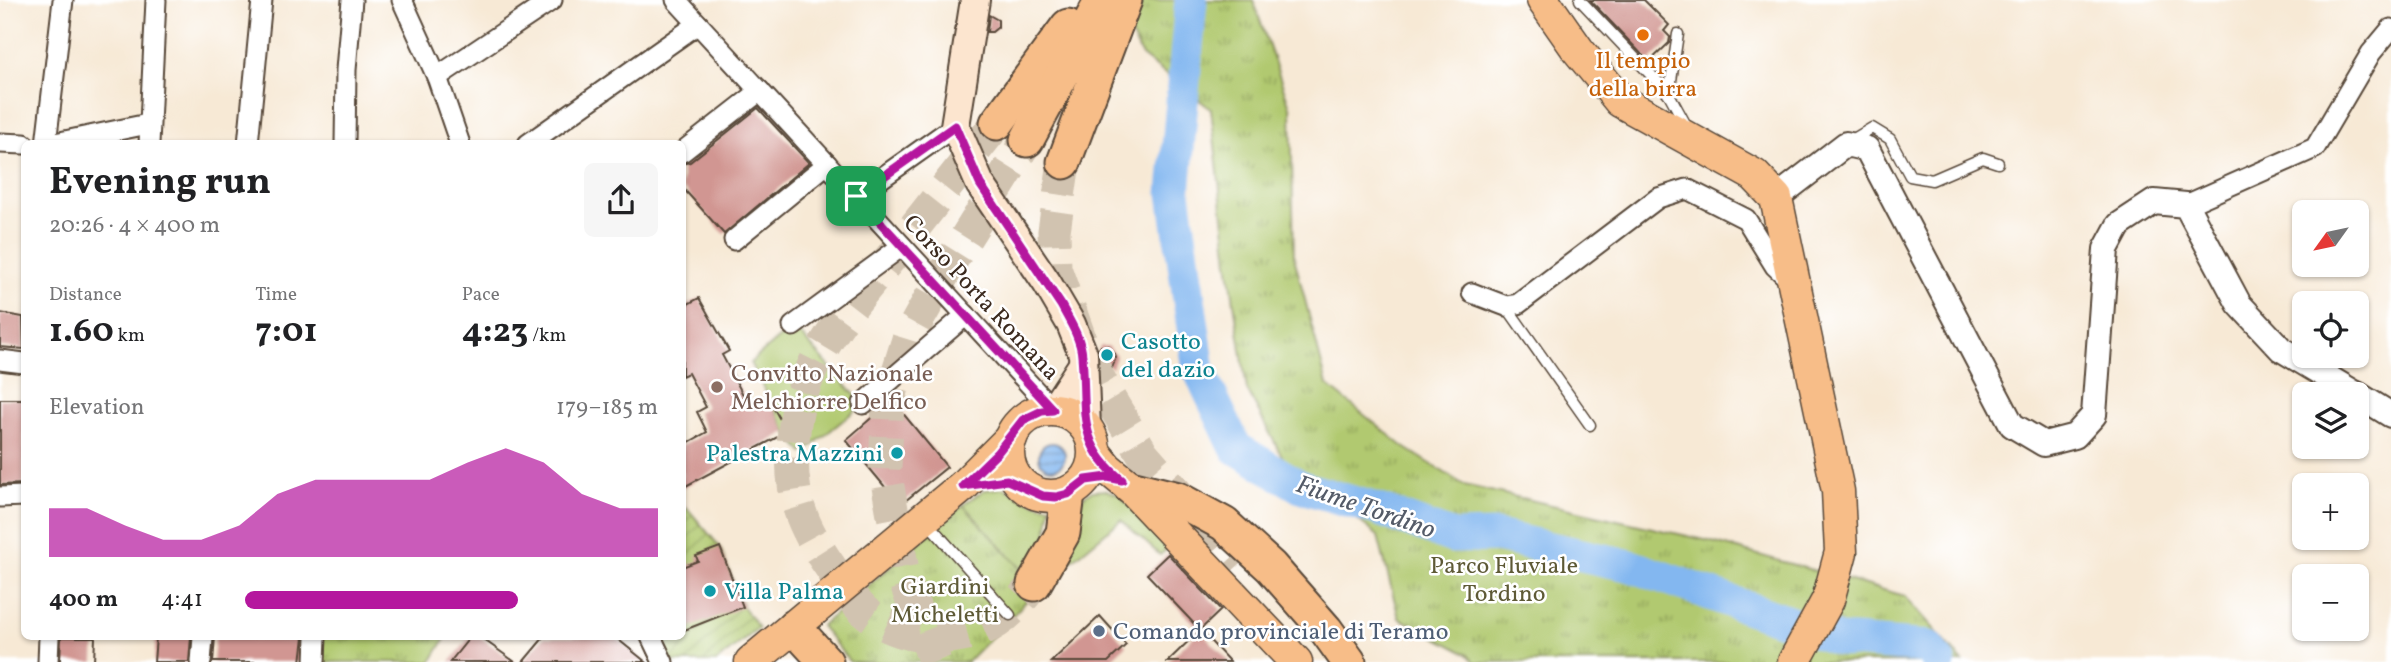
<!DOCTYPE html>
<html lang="en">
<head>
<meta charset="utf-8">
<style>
  body { margin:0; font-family:Vollkorn,serif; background:#f6f6f6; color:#202124; height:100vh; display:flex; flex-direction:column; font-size:26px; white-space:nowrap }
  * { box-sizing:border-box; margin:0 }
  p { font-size:23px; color:#757577 }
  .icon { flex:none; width:38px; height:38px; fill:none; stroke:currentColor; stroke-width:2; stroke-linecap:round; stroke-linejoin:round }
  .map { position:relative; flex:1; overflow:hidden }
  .sheet { position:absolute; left:21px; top:140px; width:665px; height:500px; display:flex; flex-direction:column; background:#fff; border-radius:10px; box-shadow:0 2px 5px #0004 }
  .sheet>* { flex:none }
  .needle { width:46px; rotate:237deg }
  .tools { position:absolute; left:2292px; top:200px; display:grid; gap:14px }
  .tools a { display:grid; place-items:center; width:77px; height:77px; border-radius:10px; background:#fff; box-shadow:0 2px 5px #0004; font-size:35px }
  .pin { position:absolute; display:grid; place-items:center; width:60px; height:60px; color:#fff; margin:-30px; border-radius:14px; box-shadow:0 4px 10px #0006 }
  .round { display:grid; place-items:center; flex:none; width:74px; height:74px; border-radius:10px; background:#f6f6f6 }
  .headline { display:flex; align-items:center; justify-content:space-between; height:119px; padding:0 28px }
  h1 { font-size:38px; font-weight:700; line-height:52px }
  .figures { display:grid; grid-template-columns:repeat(3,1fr); gap:10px; height:119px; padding:7px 28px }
  .figures div { display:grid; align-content:center }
  .figures b { font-size:35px; font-weight:700 }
  .figures small { font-size:19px; font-weight:400 }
  .figures p { font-size:19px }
  .chart { height:196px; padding:14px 28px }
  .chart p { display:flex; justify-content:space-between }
  .chart svg { width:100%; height:126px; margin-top:7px; fill:#b5179e; opacity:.7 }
  ul { padding:0 28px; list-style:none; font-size:23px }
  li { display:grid; grid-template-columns:112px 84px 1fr; align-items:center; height:52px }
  li i { height:18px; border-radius:9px; background:#b5179e }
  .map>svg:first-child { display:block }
</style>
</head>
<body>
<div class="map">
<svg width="2391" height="662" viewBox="0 0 2391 662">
  <defs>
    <pattern id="park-tufts" width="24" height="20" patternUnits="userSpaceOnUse" patternTransform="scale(1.75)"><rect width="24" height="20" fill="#b1c96f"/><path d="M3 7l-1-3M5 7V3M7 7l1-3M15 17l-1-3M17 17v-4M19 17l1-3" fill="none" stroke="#91a35b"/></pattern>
    <pattern id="garden-furrows" width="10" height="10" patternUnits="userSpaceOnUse" patternTransform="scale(1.75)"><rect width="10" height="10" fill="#b1c96f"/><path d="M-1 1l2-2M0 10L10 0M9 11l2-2" fill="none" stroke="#91a35b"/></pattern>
    <pattern id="water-rules" width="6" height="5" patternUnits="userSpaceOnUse" patternTransform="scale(1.75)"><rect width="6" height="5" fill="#83b7f0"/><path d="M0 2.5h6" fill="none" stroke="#6c95c2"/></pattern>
  </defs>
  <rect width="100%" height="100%" fill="#fff"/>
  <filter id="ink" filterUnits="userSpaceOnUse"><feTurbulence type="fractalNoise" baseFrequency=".0143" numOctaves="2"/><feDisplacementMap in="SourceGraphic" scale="14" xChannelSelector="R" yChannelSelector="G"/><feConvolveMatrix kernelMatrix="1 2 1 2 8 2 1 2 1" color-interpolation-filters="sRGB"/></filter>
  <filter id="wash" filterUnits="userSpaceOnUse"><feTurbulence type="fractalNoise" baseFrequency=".00686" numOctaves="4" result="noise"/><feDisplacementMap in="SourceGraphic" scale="28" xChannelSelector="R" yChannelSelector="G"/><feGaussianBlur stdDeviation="1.57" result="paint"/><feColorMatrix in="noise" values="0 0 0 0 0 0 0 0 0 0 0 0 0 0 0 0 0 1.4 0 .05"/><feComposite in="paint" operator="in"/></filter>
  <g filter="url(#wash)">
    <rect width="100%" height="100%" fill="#f7e9d5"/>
    <!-- grass -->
    <g fill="#b1c96f" stroke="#767a46" stroke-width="2">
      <path d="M793 326 863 404 803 453 787 432 750 363Z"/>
      <path d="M1003 488C1020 494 1032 506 1051 506L1047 534 1026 574 963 505 984 490Z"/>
      <path d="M1106 490 1119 495 1170 547 1160 555 1121 520 1042 585 1084 496 1092 491Z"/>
    </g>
    <!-- park -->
    <g fill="url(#park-tufts)" stroke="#767a46" stroke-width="2">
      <path d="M1113 0H1253L1291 110 1294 257 1327 385 1404 447 1464 485 1705 540 1905 596 1963 662H1475L1467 654 1399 618 1378 536 1284 460 1247 390 1228 262 1211 109 1142 56Z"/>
      <path d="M963 505 1026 574 1042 585 967 662H850L821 626Z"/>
      <path d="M316 637H446L431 662H315Z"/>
    </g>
    <!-- garden -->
    <path fill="url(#garden-furrows)" stroke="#767a46" stroke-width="2" d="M687 508 720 547 743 607 759 628 716 662H663L651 637H682V510Z"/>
    <!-- water -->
    <circle fill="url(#water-rules)" stroke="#5f7087" stroke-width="2" cx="1052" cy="456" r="13"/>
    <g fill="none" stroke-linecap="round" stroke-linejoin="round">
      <!-- river -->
      <path stroke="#83b7f0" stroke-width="33" d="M1191 0 1174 193 1199 370 1236 448 1301 487 1377 509 1453 537 1497 536 1631 566 1839 640 1929 647 1939 662"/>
    </g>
    <g id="blocks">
      <!-- building -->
      <g fill="#d19692">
        <path d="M1590 0H1644L1669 25 1664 31 1670 37 1669 43 1649 62Z"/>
        <path d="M989 15 998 20V27L992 32H987Z"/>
        <path d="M758 108 809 163 724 234 682 187V164L690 162Z"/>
        <path d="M699 298 729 351 722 355 750 408 768 398 787 432 682 488V446L707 432 697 412 706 407 688 373 682 376V307Z"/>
        <path d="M0 313 23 317 24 349 0 347Z"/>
        <path d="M1101 346H1108L1115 354 1116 357 1112 368 1100 358 1099 349Z"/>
        <path d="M0 399H24V484L0 485Z"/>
        <path d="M892 400 947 467 900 505 846 440Z"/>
        <path d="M720 547 743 607 682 631V567L698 561 696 556Z"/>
        <path d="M1168 554 1221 610 1200 630 1147 574Z"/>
        <path d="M1100 616 1126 645 1108 662H1051Z"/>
        <path d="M1200 630 1230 662H1167Z"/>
        <path d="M61 637H95L94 662H60Z"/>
        <path d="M156 637H191L189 662H154Z"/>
        <path d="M215 637H304L301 662H213Z"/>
        <path d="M470 637H480L515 662H450Z"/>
        <path d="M544 637H615L646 662H523Z"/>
      </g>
    </g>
  </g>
  <g filter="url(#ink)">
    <use href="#blocks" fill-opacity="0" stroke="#574739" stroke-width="2"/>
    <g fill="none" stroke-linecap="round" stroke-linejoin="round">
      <!-- trunk-tunnel -->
      <g stroke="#d1c3b0" stroke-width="33" stroke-dasharray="33 17" stroke-linecap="butt">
        <path d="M997 123C962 167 927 211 892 256 857 299 817 343 801 397 792 426 790 462 795 492 800 520 815 545 831 568 840 582 851 598 863 610 898 641 958 646 997 622 1011 613 1023 597 1034 584"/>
        <path d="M1064 162 1054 231 1055 268 1083 347 1109 398 1143 454 1239 565"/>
        <path d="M935 662 905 582 885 470 888 403 909 336 950 263 1027 140"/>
      </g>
      <!-- service casing -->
      <g stroke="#574739" stroke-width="13">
        <g id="service">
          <path d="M1580 0 1669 94"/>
          <path d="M1678 34 1669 94 1687 127"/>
          <path d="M1852 140 1872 128 1890 139 1910 176 1932 180 1983 158 1998 163"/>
          <path d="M1506 306 1590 425"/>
          <path d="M926 521 1010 615"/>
        </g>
      </g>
      <!-- minor casing -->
      <g stroke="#574739" stroke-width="23">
        <g id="minor">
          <path d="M402 0 437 77 460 144"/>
          <path d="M676 0 1053 410"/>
          <path d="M437 77 552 0"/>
          <path d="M0 143 24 144"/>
          <path d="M46 144 63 0"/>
          <path d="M50 144 148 124"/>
          <path d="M149 144 156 0"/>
          <path d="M248 144 262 0"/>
          <path d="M345 144 346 70 352 0"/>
          <path d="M528 144 698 24"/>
          <path d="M682 152 760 91"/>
          <path d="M856 196 955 126"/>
          <path d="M2186 205 2315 148 2371 53 2391 29"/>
          <path d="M734 240 827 164"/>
          <path d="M1472 293 1506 306 1518 304 1658 198 1687 189 1746 219 1775 266 1793 283"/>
          <path d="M793 326 902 246"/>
          <path d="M0 360 24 363"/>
          <path d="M863 404 966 315"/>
          <path d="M0 497 24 496"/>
          <path d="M651 637 663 662"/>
          <path d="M48 662 49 637"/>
          <path d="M201 662 203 637"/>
          <path d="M315 662 316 637"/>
        </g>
      </g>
      <!-- tertiary casing -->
      <g stroke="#574739" stroke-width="28">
        <g id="tertiary">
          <path d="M1776 198 1846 144 1867 149 2012 425 2044 444 2075 436 2094 415 2106 249 2119 225 2154 202 2186 205 2239 304 2281 349 2356 394"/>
          <path d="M2357 394 2391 415"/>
        </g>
      </g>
      <!-- secondary casing -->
      <g stroke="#574739" stroke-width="32">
        <g id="secondary">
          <path d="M975 0 955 126 980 184 1047 283 1071 324 1083 354 1086 428"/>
          <path d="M1053 410 1082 366"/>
        </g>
      </g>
      <!-- primary casing -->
      <g stroke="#574739" stroke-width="35">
        <g id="primary">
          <path d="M1543 0 1578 50 1620 101 1754 175 1776 198 1838 491 1841 552 1828 600 1794 662"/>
          <circle cx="1051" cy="453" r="43"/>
          <path d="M1095 453 1107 468 1130 487 1296 662"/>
          <path d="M751 662 963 486 1011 438"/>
        </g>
      </g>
      <!-- trunk casing -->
      <g stroke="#574739" stroke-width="37">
        <g id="trunk">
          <path d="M997 123 1068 26"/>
          <path d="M1027 140 1102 0"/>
          <path d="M1064 162 1125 0"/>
          <path d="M1130 487 1178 499 1224 524 1271 567 1326 630 1349 662"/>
          <path d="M1034 584 1063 533 1068 494"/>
          <path d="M794 627 826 662"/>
        </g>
      </g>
      <!-- service -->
      <use href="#service" stroke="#fff" stroke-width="10"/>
      <!-- minor -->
      <use href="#minor" stroke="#fff" stroke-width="19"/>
      <!-- tertiary -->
      <use href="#tertiary" stroke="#fff" stroke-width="24"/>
      <!-- secondary -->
      <use href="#secondary" stroke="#fce5cf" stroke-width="28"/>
      <!-- primary -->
      <use href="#primary" stroke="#f7bd88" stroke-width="32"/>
      <!-- trunk -->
      <use href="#trunk" stroke="#f7bd88" stroke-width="33"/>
    </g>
  </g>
  <g fill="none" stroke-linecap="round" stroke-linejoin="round" filter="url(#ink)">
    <!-- route casing -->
    <g stroke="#fff" stroke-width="14">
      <path id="route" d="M955 126 980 184 1061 305C1069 320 1081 338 1082 356 1087 407 1075 444 1122 480L1108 477 1086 480 1068 494 1056 497 1043 496 1007 480 963 486 997 453 1023 420 1042 411 1053 410 856 196Z"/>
    </g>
    <!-- route -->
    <use href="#route" stroke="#b5179e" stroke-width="9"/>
  </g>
  <!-- markers -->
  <circle fill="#e8710a" stroke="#fff" stroke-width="2.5" cx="1643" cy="35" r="7"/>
  <g fill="#0f9aa8" stroke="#fff" stroke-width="2.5">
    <circle cx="1107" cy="355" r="7"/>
    <circle cx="897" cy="453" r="7"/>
    <circle cx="710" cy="591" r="7"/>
  </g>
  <circle fill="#8d6e63" stroke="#fff" stroke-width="2.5" cx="717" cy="387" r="7"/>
  <circle fill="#5c6f8a" stroke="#fff" stroke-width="2.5" cx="1099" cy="631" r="7"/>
  <g text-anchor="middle" stroke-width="5" stroke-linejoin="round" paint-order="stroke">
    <!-- food labels -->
    <g font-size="24" fill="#c56008" stroke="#fff">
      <text x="1643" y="68">Il tempio<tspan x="1643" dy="28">della birra</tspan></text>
    </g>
    <!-- street labels -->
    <g font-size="24" fill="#3b2a1e" stroke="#fff">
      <text transform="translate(982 297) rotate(47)" y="8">Corso Porta Romana</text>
    </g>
    <!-- culture labels -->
    <g font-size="24" fill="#0d838f" stroke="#fff" text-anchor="start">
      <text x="1121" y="349">Casotto<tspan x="1121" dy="28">del dazio</tspan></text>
      <text x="883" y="461" text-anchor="end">Palestra Mazzini</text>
      <text x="724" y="599">Villa Palma</text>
    </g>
    <!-- education labels -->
    <g font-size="24" fill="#785e54" stroke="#fff" text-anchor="start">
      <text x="731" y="381">Convitto Nazionale<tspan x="731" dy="28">Melchiorre Delfico</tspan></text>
    </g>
    <!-- park labels -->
    <g font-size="24" fill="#5e5a36" stroke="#fff">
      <text x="1504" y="573">Parco Fluviale<tspan x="1504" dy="28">Tordino</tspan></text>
      <text x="945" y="594">Giardini<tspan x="945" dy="28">Micheletti</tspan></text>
    </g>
    <!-- service labels -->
    <g font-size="24" fill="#4e5e75" stroke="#fff" text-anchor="start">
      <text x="1113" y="639">Comando provinciale di Teramo</text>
    </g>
    <!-- water labels -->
    <g font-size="26" font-style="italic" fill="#545b68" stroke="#fff">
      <text transform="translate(1366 506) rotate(19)" y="9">Fiume Tordino</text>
    </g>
  </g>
</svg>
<div class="tools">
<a><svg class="needle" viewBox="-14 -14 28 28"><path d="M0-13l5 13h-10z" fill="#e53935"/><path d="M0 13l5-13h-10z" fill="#757577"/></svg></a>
<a><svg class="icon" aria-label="locate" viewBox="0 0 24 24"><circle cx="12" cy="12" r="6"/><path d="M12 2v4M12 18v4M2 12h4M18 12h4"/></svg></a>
<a><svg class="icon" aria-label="layers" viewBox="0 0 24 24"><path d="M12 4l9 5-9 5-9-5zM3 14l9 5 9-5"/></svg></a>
<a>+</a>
<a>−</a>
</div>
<div class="pin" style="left:856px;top:196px;background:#1e9e55"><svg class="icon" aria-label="arrive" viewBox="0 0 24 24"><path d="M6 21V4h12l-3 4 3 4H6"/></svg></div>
<section class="sheet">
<div class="headline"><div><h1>Evening run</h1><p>20:26 · 4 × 400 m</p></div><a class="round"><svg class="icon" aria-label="share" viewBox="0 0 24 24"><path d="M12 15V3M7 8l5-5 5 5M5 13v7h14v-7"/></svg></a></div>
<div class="figures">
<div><p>Distance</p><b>1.60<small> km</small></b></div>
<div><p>Time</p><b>7:01</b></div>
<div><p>Pace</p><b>4:23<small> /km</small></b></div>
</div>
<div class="chart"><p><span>Elevation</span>179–185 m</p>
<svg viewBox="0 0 160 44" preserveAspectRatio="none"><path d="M0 44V27L10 27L20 33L30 38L40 38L50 33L60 22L70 17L80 17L90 17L100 17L110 11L120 6L130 11L140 22L150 27L160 27V44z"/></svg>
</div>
<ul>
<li><b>400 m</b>4:41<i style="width:66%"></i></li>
</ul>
</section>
</div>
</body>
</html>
